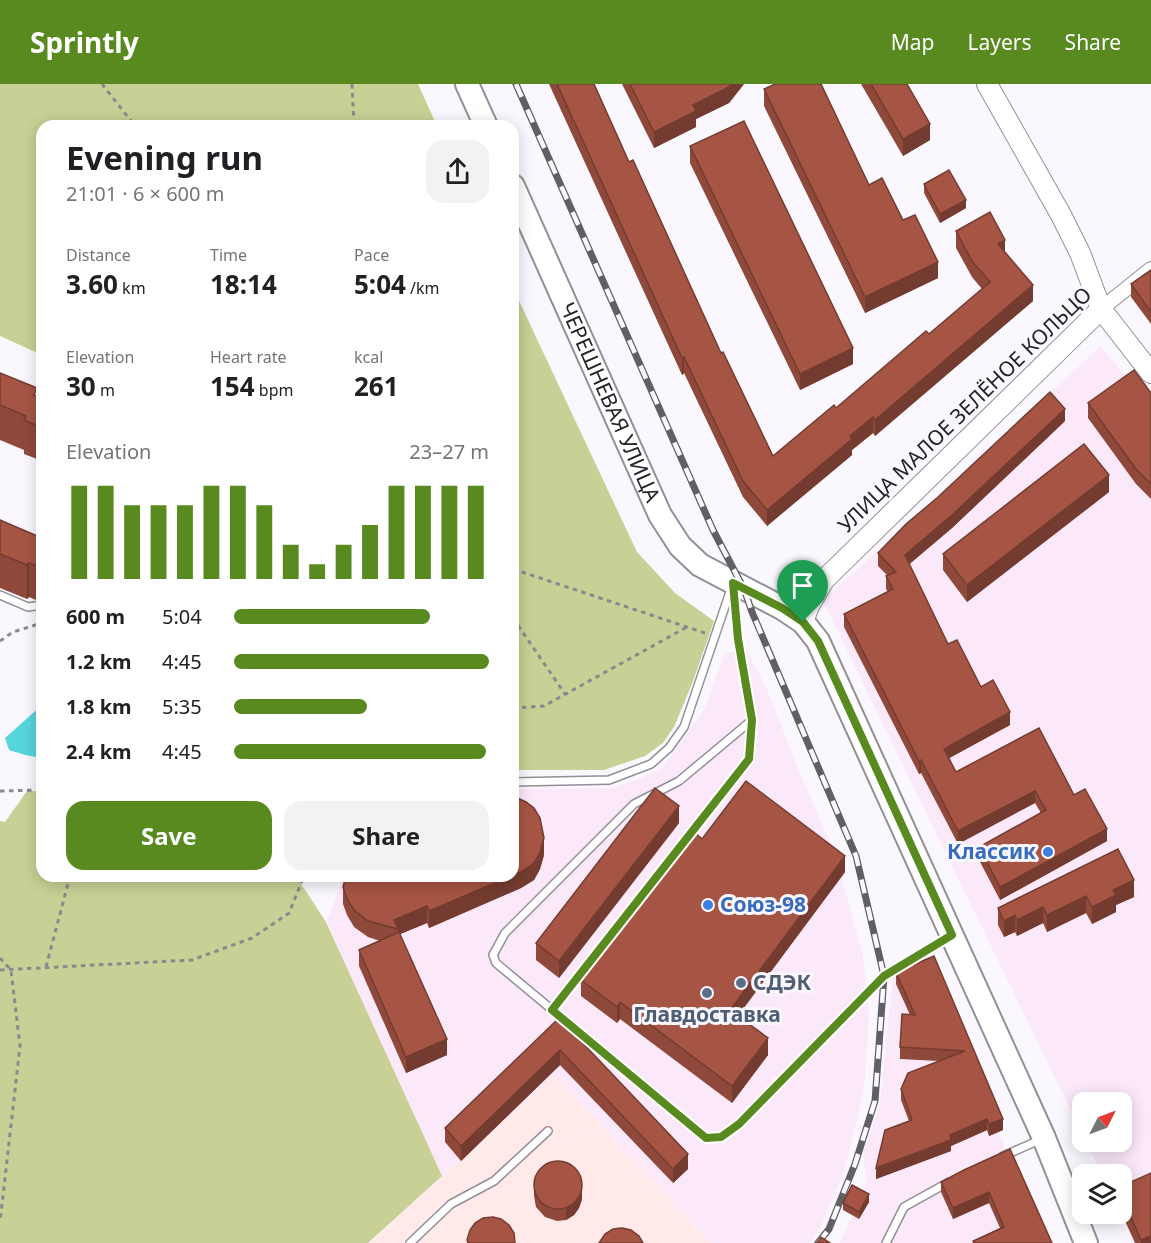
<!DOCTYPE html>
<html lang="en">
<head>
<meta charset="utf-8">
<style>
  body { margin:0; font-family:"Noto Sans",sans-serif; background:#f2f2f2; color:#202124; height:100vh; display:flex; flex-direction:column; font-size:22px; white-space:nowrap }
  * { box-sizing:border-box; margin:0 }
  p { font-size:20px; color:#757577 }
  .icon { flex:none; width:33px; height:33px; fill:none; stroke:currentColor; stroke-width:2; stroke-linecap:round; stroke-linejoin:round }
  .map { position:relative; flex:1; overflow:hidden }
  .details { position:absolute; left:36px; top:36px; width:483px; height:762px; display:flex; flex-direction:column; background:#fff; border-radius:18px; box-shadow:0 3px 15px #0003 }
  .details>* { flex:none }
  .needle { width:39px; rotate:48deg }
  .buttons { position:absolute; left:1072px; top:1008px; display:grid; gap:12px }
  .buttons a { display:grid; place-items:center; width:60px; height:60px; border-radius:12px; background:#fff; box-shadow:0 3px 15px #0003; font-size:30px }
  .pin { position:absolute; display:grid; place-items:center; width:51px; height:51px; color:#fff; margin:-62px -26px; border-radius:50% 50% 50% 0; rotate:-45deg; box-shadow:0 0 6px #0007 }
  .pin .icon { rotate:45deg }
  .round { display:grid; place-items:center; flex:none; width:63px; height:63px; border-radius:18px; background:#f2f2f2 }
  .headline { display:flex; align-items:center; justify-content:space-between; height:102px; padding:0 30px }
  h1 { font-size:33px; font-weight:700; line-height:45px }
  .figures { display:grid; grid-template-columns:repeat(3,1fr); gap:9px; height:102px; padding:6px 30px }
  .figures div { display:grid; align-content:center }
  .figures b { font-size:26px; font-weight:700 }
  .figures small { font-size:16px; font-weight:400 }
  .figures p { font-size:16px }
  .chart { height:168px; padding:12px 30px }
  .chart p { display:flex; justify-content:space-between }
  .chart svg { width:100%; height:108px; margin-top:6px; stroke:#588a20; stroke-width:6 }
  .action { display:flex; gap:12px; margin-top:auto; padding:12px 30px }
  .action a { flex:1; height:69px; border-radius:18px; background:#588a20; color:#fff; font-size:24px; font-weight:700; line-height:69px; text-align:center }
  .action a+a { background:#f2f2f2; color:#202124 }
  ul { padding:0 30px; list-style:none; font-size:20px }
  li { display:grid; grid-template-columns:96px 72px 1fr; align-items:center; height:45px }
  li i { height:15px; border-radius:8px; background:#588a20 }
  header { display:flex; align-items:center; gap:36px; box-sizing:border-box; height:84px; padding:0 30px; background:#588a20; color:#fff }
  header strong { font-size:28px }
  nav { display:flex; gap:33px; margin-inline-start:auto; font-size:21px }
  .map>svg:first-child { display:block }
</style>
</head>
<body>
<header>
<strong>Sprintly</strong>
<nav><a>Map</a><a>Layers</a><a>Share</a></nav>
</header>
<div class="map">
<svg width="1151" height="1159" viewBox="0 0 1151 1159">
  <rect width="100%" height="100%" fill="#faf8fe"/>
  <!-- commercial -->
  <g fill="#fbe8f9">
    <path d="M1101 262 1151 326V1159H1135L1121 1130 1122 1090H1102L1086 1058H1122V1018H1083V1051L823 517Z"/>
    <path d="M744 561 767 605 799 687 835 770 863 872 869 932 864 1005 846 1081 820 1145 809 1159H711L554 992 442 1092 410 1037 327 837 344 792H513V705L612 704 642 694 663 683 705 624 724 571Z"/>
    <path d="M925 879 974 991 1046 1159H840L867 1099 863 1069 880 1019 893 891Z"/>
  </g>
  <!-- industrial -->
  <path fill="#ffe9e9" d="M554 991 711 1159H369Z"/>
  <!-- green -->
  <g fill="#c8d095">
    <path d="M0 0H418L437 42H42V271L0 252Z"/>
    <path d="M513 204 637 468 675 509 714 537 692 600 674 643 663 659 645 672 604 686H513Z"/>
    <path d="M27 707H42V792H296L326 838 442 1092 368 1159H0V737L5 738Z"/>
  </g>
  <!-- water -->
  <path fill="#57d5dd" d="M42 621V674L25 671 9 666 5 654Z"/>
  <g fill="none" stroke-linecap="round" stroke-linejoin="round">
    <!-- lane casing -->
    <g stroke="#928f96" stroke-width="10">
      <g id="lane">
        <path d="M0 511 28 523 42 521"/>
        <path d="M752 636 679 697 634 720 505 849 493 871 496 879 706 1054 721 1053 739 1040 884 892 950 852"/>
        <path d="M513 698 609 696 651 680 669 664 684 643 732 502"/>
        <path d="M552 926 749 675 752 636 738 555 733 504"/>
        <path d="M1003 1072 1042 1055"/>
        <path d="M410 1159 451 1120 494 1097 548 1047"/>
        <path d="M886 1159 904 1123 949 1098"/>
      </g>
    </g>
    <!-- street casing -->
    <g stroke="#928f96" stroke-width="16">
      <path id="street" d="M1101 225 1151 185"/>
    </g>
    <!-- secondary casing -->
    <g stroke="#928f96" stroke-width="22">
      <g id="secondary">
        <path d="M987 0 1061 131 1080 169 1101 225 1151 289"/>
        <path d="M803 538 809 522 824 496 1101 225"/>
      </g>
    </g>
    <!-- primary casing -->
    <g stroke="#928f96" stroke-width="26">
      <g id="primary">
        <path d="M467 0 486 42"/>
        <path id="s1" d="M513 102 660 431 680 462 700 481 782 524 803 538 818 557 1044 1054 1086 1159"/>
      </g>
    </g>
    <!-- path -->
    <g stroke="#8b898e" stroke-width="3" stroke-dasharray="4.5 4.5" stroke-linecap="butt">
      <path d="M102 0 135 42"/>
      <path d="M352 0 354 42"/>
      <path d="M513 485 705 549"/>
      <path d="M513 534 565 610"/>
      <path d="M0 557 13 548 42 539"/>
      <path d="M513 624 544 622 687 543"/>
      <path d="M0 707 42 706"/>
      <path d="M0 874 11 886 20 962 0 1138"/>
      <path d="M46 883 70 792"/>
      <path d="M0 886 192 876 252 854 289 829 304 792"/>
    </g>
    <!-- lane -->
    <use href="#lane" stroke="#fff" stroke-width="7"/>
    <!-- street -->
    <use href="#street" stroke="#fff" stroke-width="14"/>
    <!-- secondary -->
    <use href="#secondary" stroke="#fff" stroke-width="20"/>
    <!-- primary -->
    <use href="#primary" stroke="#fff" stroke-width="22"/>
    <!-- rail casing -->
    <g stroke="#605f63" stroke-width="7">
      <path id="rail" d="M516 0 713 446 744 505 752 528 856 772 884 892 875 1017 855 1080 829 1145 818 1159"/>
    </g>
    <!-- rail -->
    <use href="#rail" stroke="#faf8fe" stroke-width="4.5" stroke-dasharray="14" stroke-linecap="butt"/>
  </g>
  <!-- wall -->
  <g fill="#8f493a">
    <path d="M549 0H594L629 78 721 269 773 372 836 324 929 250 982 205 972 193 956 164V147L1005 168 1033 217 875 352 873 349 852 366V371L767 442 743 413 684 289 682 291Z"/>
    <path d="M622 0H744L729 19 696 35V43L654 64Z"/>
    <path d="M861 0H907L930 56 903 72Z"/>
    <path d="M764 5 869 101 903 136 938 194 865 229 764 22Z"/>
    <path d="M690 62 853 280 800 306 690 79Z"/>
    <path d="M924 100 966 124 940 139 924 109Z"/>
    <path d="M1151 186V240L1131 213V200Z"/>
    <path d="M0 289 37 312 42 314V381L37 379V375L24 370V366L0 356Z"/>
    <path d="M1151 309V415L1136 400 1088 334V319Z"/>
    <path d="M1065 337 952 444 909 480 948 560 1010 641 949 674 956 688 1074 711 1107 757 1000 816 979 776V763L1041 729 1035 719 958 760 921 689 919 690 844 543V530L888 508 886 505V492H888L878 482V469Z"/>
    <path d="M1109 408 967 518 943 486V470Z"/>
    <path d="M0 436 42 454 36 516 29 513 27 515 0 504Z"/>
    <path d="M679 739 559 894 536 876V859Z"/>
    <path d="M702 755 845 788 738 932 768 971 732 1019 620 935 617 939 581 912V896Z"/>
    <path d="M1118 765 1134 813 1116 821V828L1092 840 1086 829 1047 848 1043 839 1017 852 1015 848 1004 853 998 841V824Z"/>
    <path d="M544 771 540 785 534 796 521 804 429 844 427 839 400 850 447 971 406 989 359 882V866L380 857 368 853 354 843 347 831 343 820V803Z"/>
    <path d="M934 872 1003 1046 989 1052 987 1046 951 1062V1067L876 1095 909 1037 901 1016V1005L939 977 900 975V963L910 931 896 900V888Z"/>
    <path d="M559 934 688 1085 673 1099 560 981 461 1077 445 1058V1044Z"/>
    <path d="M964 1086 1052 1159H973V1157L1000 1144 989 1119 953 1135 941 1108V1098Z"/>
    <path d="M534 1100 582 1115 579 1124 574 1131 566 1136 557 1137 545 1133 536 1123 534 1112Z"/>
    <path d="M1122 1102 1151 1159H1135L1122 1130Z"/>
    <path d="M869 1118 859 1135 843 1126V1119Z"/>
  </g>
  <!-- shaded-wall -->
  <g fill="#743c30">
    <path d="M731 0H744L729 19 696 35V43L654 64V48L693 21Z"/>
    <path d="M930 40V56L903 72V55Z"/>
    <path d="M966 116V124L940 139V130Z"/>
    <path d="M1005 156V172L998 160Z"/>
    <path d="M938 178V194L865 229V213Z"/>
    <path d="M1033 201V217L875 352V336Z"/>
    <path d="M853 264V280L800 306V290Z"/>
    <path d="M684 273V289L682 291V274Z"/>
    <path d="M1065 325V337L952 444 905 484V471Z"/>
    <path d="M873 333V349L852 366V371L767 442V426L850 352Z"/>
    <path d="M1109 391V408L967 518V501Z"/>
    <path d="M42 467V501L36 516V482Z"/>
    <path d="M29 479V513L27 515V481Z"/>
    <path d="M1010 628V641L944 677V665Z"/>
    <path d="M921 676V689L919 690V677Z"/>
    <path d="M1035 707V719L958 760V747Z"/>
    <path d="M679 722V739L559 894V877Z"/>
    <path d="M1107 745V757L1000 816V803Z"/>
    <path d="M544 754V771L540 785 534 796 521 804 429 844V827L513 792Z"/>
    <path d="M845 772V788L730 942V926Z"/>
    <path d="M1134 796V813L1116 821V828L1092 840V823L1113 806Z"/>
    <path d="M1086 812V829L1047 848V831Z"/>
    <path d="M427 822V839L398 851V845L394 836Z"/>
    <path d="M1043 823V839L1017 852V836Z"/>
    <path d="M1015 831V848L1004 853V837Z"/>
    <path d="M620 918V935L617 939V923Z"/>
    <path d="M768 954V971L732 1019V1002Z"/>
    <path d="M447 955V971L406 989V973Z"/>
    <path d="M560 966V981L461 1077V1062Z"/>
    <path d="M987 1035V1046L951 1062V1067L876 1095V1084Z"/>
    <path d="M1003 1035V1046L989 1052V1040Z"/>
    <path d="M688 1070V1085L673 1099V1085Z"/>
    <path d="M582 1102V1115L579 1124 574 1131 566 1136V1123Z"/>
    <path d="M989 1108V1119L953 1135V1124Z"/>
    <path d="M869 1110V1118L859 1135V1128Z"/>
    <path d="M1151 1152V1159H1141V1156Z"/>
  </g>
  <!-- building -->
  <g fill="#a65544" stroke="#743c30" stroke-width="1.5">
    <path d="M557 0H594L629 78 633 76 721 269 723 268 773 372 834 321 836 324 926 247 929 250 990 198 972 177 956 147 990 128 1005 156 998 160 1033 201 875 336 873 333 850 352 852 355 767 426 743 397 684 273 682 274Z"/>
    <path d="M630 0H731L729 3 693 21 696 27 654 48Z"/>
    <path d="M775 0H821L869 101 882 94 903 136 915 131 938 178 865 213 764 5Z"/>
    <path d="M871 0H907L930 40 903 55Z"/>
    <path d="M744 37 853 264 800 290 690 62Z"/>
    <path d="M949 86 966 116 940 130 924 100Z"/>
    <path d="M1151 186V228L1131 200Z"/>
    <path d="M1134 286 1151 309V400L1136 385 1088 319Z"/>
    <path d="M0 289 37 304 34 311 42 314V347L37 345 38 342 24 336 26 332 0 321Z"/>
    <path d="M1050 308 1065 325 952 431 905 471 948 560 957 556 981 603 993 596 1010 628 944 665 956 688 1039 644 1074 711 1085 705 1107 745 1000 803 979 763 1046 726 1035 707 958 747 921 676 919 677 844 530 893 505 886 492 896 488 878 469 906 440 937 414Z"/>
    <path d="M1084 360 1109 391 967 501 943 470Z"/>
    <path d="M0 436 42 454V467L36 482 29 479 27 481 0 470Z"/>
    <path d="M746 697 845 772 730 926 768 954 732 1002 620 918 617 923 581 896 693 747 702 755Z"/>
    <path d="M655 704 679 722 559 877 536 859Z"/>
    <path d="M513 712 526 718 534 724 540 734 544 754 540 768 534 779 521 788 513 791Z"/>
    <path d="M1118 765 1134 796 1113 806 1116 811 1092 823 1086 812 1047 831 1043 823 1017 836 1015 831 1004 837 998 824Z"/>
    <path d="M346 792H511L429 827 427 822 394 836 398 845 368 837 354 826 347 815 343 803Z"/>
    <path d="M399 848 447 955 406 973 359 866Z"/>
    <path d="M934 872 1003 1035 989 1040 987 1035 950 1051 951 1056 876 1084 885 1046 912 1036 901 1005 908 989 965 967 900 963 902 930 915 931 896 888Z"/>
    <path d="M559 934 688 1070 673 1085 560 966 461 1062 445 1044Z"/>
    <path d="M1010 1065 1052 1159H974L973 1157 1004 1143 989 1108 953 1124 941 1098 964 1086Z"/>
    <circle cx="558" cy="1101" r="24"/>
    <path d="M1151 1089V1152L1141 1156 1122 1113V1102Z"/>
    <path d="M852 1101 869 1110 859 1128 843 1119Z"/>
    <path d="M493 1133 501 1135 509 1141 514 1149 515 1159H468L467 1156 470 1146 475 1139 483 1134Z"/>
    <path d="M622 1144 631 1146 639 1152 643 1159H599L605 1150 613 1145Z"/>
    <path d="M821 1153 830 1159H817Z"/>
  </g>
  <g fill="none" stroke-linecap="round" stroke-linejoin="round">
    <!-- route casing -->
    <g stroke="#fff" stroke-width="12">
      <path id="route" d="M733 499 782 524 803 538 818 557 952 851 884 892 739 1040 721 1053 706 1054 552 926 749 675 752 636 738 555Z"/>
    </g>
    <!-- route -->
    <use href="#route" stroke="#588a20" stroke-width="8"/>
  </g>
  <!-- markers -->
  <g fill="#3f7fe0" stroke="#faf8fe" stroke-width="2">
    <circle cx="1048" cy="768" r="6"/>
    <circle cx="708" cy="821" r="6"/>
  </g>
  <g fill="#5c6f8a" stroke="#faf8fe" stroke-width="2">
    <circle cx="741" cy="899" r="6"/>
    <circle cx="707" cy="909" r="6"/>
  </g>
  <g text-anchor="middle" stroke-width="6" stroke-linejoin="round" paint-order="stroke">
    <!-- street labels -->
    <g font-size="21" fill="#242326" stroke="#faf8fe">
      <text dy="7" stroke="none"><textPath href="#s1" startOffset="237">ЧЕРЕШНЕВАЯ УЛИЦА</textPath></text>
      <text transform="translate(965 326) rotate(-44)" y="7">УЛИЦА МАЛОЕ ЗЕЛЁНОЕ КОЛЬЦО</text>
    </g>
    <!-- shop labels -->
    <g font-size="21" font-weight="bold" fill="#366cbe" stroke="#faf8fe" text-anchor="end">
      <text x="1036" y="775">Классик</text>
      <text x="720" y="828" text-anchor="start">Союз-98</text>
    </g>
    <!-- service labels -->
    <g font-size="21" font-weight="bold" fill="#4e5e75" stroke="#faf8fe" text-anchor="start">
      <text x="753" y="906">СДЭК</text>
      <text x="707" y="938" text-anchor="middle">Главдоставка</text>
    </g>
  </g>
</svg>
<div class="buttons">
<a><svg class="needle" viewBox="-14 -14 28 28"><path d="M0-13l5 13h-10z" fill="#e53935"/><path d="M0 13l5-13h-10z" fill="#757577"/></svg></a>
<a><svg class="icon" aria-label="layers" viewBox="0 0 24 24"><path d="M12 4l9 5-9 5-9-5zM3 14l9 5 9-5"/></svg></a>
</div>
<div class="pin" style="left:803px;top:538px;background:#1e9e55"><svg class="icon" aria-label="arrive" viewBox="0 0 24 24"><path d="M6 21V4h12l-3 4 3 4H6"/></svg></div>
<section class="details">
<div class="headline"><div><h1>Evening run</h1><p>21:01 · 6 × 600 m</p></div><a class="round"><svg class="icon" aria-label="share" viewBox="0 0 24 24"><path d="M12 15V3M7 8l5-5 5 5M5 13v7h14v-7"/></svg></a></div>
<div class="figures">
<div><p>Distance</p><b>3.60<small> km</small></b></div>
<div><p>Time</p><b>18:14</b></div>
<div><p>Pace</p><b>5:04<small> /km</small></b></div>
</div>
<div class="figures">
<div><p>Elevation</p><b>30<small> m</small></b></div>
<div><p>Heart rate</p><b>154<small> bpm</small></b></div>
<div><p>kcal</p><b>261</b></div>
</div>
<div class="chart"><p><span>Elevation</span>23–27 m</p>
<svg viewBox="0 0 160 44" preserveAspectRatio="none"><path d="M5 44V6M15 44V6M25 44V14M35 44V14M45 44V14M55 44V6M65 44V6M75 44V14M85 44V30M95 44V38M105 44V30M115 44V22M125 44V6M135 44V6M145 44V6M155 44V6"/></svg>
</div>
<ul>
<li><b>600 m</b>5:04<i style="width:77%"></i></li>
<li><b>1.2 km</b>4:45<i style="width:100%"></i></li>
<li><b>1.8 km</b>5:35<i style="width:52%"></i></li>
<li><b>2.4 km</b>4:45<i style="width:99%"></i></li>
</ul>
<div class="action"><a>Save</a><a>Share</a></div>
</section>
</div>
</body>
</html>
